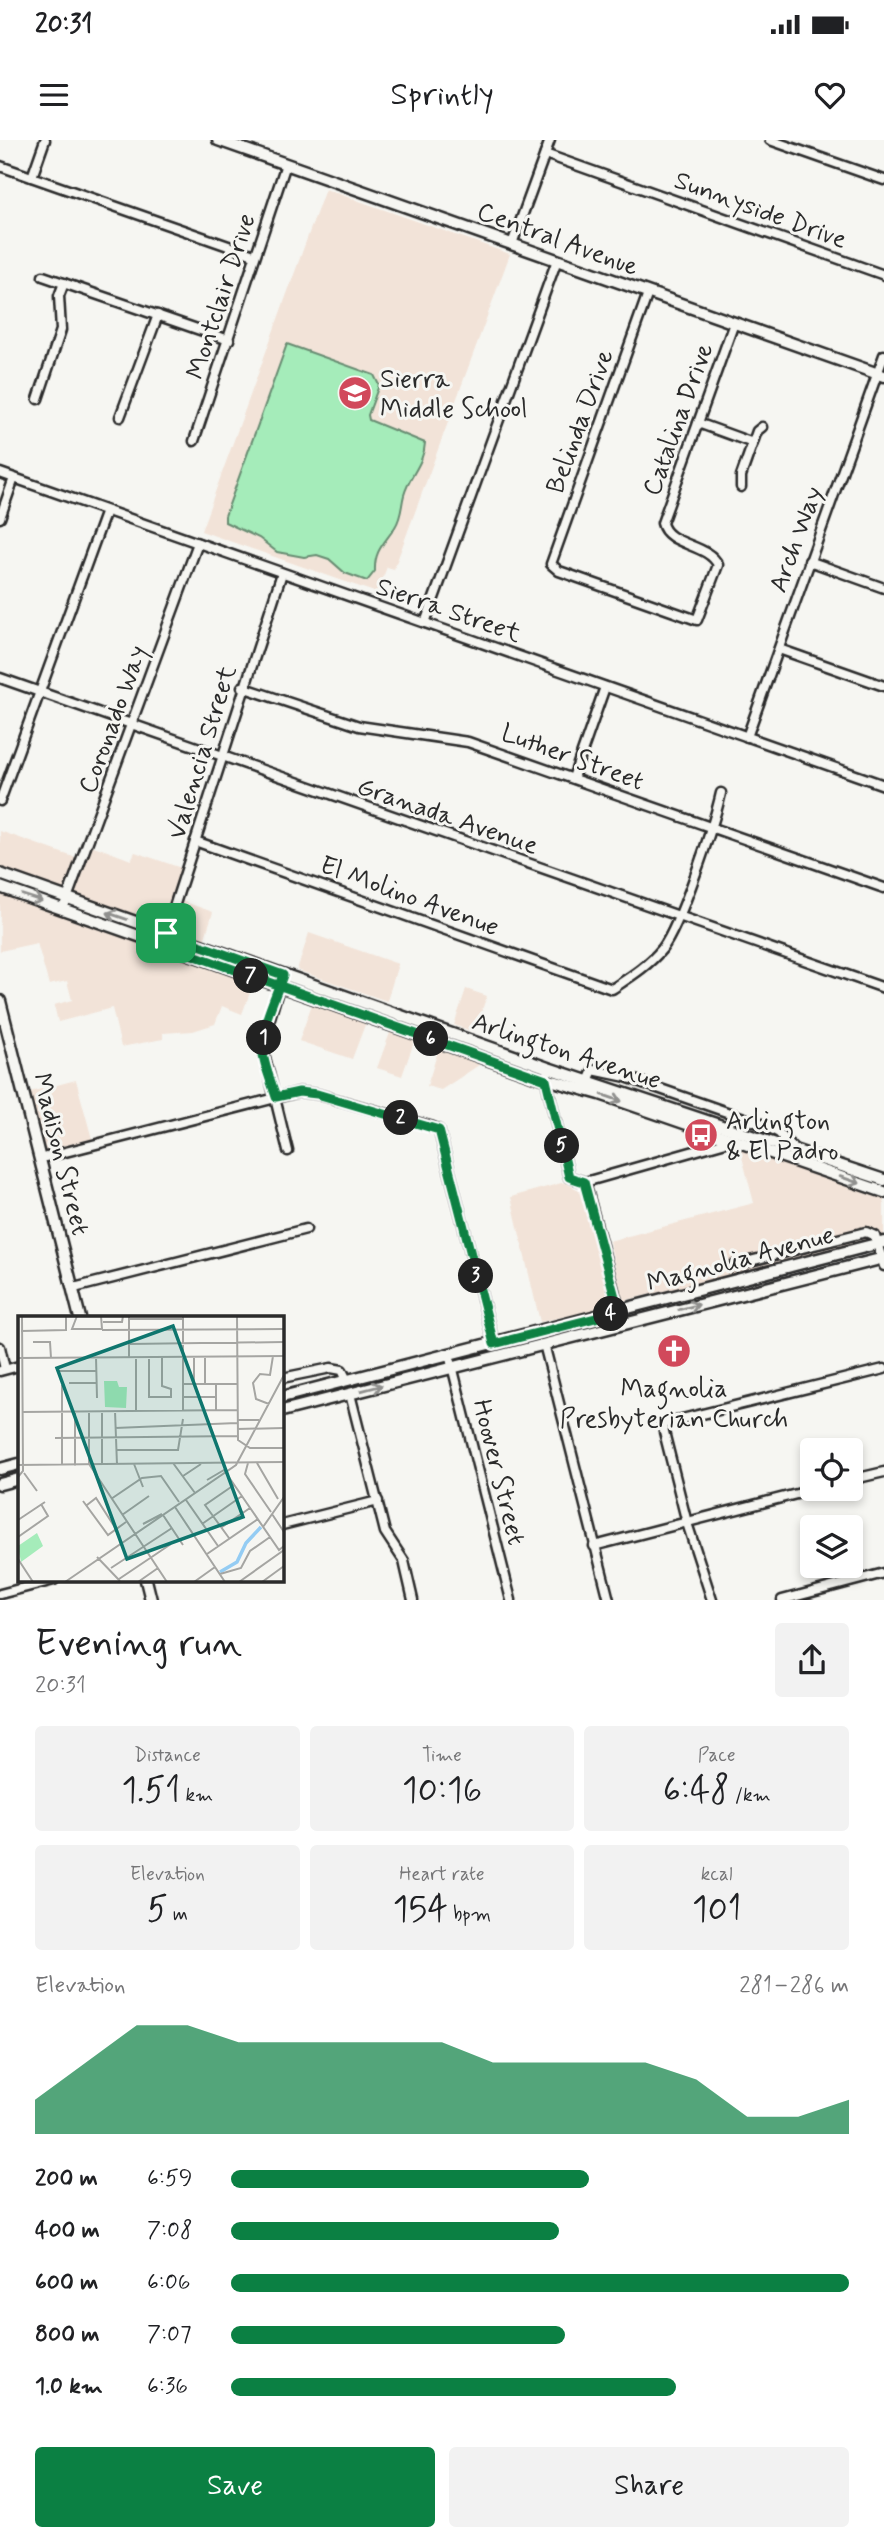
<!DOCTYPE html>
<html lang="en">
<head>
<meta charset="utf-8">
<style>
  body { margin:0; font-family:Mynerve,sans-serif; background:#f2f2f2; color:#202124; height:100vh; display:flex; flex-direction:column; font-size:26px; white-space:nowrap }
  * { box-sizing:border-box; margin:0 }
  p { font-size:23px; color:#757577 }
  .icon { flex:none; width:38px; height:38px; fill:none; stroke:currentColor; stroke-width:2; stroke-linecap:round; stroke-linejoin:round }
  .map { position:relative; height:1460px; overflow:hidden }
  .details { display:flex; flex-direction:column; background:#fff; flex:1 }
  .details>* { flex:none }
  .fabs { position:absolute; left:800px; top:1298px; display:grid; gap:14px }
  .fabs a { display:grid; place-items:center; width:63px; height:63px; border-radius:7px; background:#fff; box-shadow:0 4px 10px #0003; font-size:35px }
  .pin { position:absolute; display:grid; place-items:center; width:60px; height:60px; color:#fff; margin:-30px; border-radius:14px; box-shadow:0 4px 10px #0006 }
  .km { position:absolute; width:35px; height:35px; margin:-18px; border-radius:50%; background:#222; color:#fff; font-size:19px; line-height:35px; text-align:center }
  .round { display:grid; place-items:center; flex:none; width:74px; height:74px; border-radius:7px; background:#f2f2f2 }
  .summary { display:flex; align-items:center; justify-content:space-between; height:119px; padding:0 35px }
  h1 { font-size:38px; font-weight:600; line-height:52px }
  .stats { display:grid; grid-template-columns:repeat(3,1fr); gap:10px; height:119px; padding:7px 35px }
  .stats div { display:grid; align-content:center; border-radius:7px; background:#f2f2f2; text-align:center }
  .stats b { font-size:35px; font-weight:600 }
  .stats small { font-size:19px; font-weight:400 }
  .stats p { font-size:19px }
  .chart { height:196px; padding:14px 35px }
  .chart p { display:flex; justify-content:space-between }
  .chart svg { width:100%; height:126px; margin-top:7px; fill:#0b8043; opacity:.7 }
  .cta { display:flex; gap:14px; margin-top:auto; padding:14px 35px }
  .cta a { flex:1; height:80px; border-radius:7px; background:#0b8043; color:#fff; font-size:28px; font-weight:600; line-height:80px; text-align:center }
  .cta a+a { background:#f2f2f2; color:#202124 }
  ul { padding:0 35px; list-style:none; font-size:23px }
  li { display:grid; grid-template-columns:112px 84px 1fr; align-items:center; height:52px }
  li i { height:18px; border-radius:9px; background:#0b8043 }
  .status { display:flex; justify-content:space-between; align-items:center; height:49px; padding:0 35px; background:#fff; direction:ltr }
  .status svg { height:19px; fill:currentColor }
  header { display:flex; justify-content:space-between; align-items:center; height:91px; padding:0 35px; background:#fff; font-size:32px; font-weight:600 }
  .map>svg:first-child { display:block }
</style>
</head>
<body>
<div class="status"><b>20:31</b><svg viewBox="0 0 49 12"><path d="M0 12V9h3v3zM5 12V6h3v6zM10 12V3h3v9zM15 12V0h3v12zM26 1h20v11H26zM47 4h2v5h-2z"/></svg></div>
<header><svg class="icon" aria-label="menu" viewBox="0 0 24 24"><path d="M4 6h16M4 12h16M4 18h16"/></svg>Sprintly<svg class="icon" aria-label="heart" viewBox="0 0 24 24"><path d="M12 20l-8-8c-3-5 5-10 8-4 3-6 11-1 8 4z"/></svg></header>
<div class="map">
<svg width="884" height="1460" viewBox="0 0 884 1460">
  <rect width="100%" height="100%" fill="#f6f6f2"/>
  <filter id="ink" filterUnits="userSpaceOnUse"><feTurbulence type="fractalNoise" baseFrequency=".0143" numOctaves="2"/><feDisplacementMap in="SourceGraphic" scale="14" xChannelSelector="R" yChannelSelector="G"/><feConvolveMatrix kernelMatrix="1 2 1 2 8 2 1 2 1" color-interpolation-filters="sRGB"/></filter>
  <g filter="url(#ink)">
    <!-- built -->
    <g fill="#f2e3d8">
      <path d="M325 49 510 114 394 429 387 427 377 453 201 391Z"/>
      <path d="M0 691 79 719 86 703 131 720 135 712 184 729 176 759 213 772 204 801 0 729Z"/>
      <path d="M0 753 254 842 242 874 222 866 215 884 193 891 163 893V899L121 907 112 868 58 882 54 865 72 860 67 841 49 845 37 803 0 811Z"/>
      <path d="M309 793 398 824 387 861 297 830Z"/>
      <path d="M466 849 487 856 474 892 454 885Z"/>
      <path d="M312 864 366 882 352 919 299 901Z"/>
      <path d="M391 890 415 899 402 936 377 928Z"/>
      <path d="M439 908 482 923 441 950 427 946Z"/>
      <path d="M76 940 92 999 45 1010 30 952Z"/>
      <path d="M740 1009 884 1059V1097L623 1161 609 1101 754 1063Z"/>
      <path d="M565 1042 582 1052 585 1060 612 1166 540 1182 511 1057Z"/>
    </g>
    <!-- green -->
    <path fill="#a5ecba" stroke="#688c72" stroke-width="2" d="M287 204 374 235 379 245 368 275 369 280 425 303C424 324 409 336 404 355 401 366 402 376 395 387 385 403 374 410 375 431L367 441 345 433 329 419 317 415 304 417 277 412 259 398 225 382V376Z"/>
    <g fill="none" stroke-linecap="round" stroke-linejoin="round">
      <!-- minor casing -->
      <g stroke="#2b2b2b" stroke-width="13">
        <g id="minor">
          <path d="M770 0 884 40"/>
          <path d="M545 14 884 135"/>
          <path d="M0 26 254 115"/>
          <path d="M32 37 45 0"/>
          <path d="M512 104 550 0"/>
          <path d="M43 136 229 200"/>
          <path d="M648 153 551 424 559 431 697 480 718 425C708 403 667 406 662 383L734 183"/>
          <path d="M38 259 61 190 59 156 64 143"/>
          <path d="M120 277 158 175"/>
          <path d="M698 283 753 303"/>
          <path d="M194 301 286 24"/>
          <path d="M0 333 884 645"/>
          <path d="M741 347V336L757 291 762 287"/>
          <path d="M0 378 14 338"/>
          <path d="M809 421 884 448"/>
          <path d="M425 483 557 120"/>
          <path d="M779 509 884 546"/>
          <path d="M0 538 884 848"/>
          <path d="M242 547 359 586 468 602 884 748"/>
          <path d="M747 597 884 215"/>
          <path d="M573 638 605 547"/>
          <path d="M0 661 106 371"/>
          <path d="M195 701 612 849C630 837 648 826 662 809 680 786 714 684 721 653"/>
          <path d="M63 769 198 403"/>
          <path d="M162 804 282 433"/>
          <path d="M281 841 262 905 288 1011"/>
          <path d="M548 928 546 940 569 1037 585 1042 733 1000"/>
          <path d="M589 939 593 930 626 937 764 985 779 993 793 1008"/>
          <path d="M42 1018 299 952 317 954 433 987 439 990 441 998 494 1204"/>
          <path d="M585 1042 623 1184"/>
          <path d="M734 1125 866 1092 875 1096 884 1126"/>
          <path d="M74 1148 306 1089"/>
          <path d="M544 1204 609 1460"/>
          <path d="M0 1207 5 1229"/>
          <path d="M449 1214 511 1460"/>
          <path d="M0 1231 19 1226"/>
          <path d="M282 1238 331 1228 342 1230 347 1240"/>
          <path d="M350 1254 385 1392 404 1421 413 1460"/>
          <path d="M850 1340 884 1332"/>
          <path d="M282 1385 378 1361"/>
          <path d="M594 1406 816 1349"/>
          <path d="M0 1454 54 1440"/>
          <path d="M712 1460 687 1383 662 1284 884 1229"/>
          <path d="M782 1460 884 1433"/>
        </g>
      </g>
      <!-- major casing -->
      <g stroke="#2b2b2b" stroke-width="15">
        <g id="major">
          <path d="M218 0 884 236"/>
          <path d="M0 734 548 928 884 1040"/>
          <path d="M0 747 532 935 600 954 884 1052"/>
          <path d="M0 861 80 1178"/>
          <path d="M282 1257 884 1102"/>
          <path d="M282 1271 884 1118"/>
          <path d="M0 1329 19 1324"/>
          <path d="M0 1344 19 1339"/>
          <path d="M146 1440 151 1460"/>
        </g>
      </g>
      <!-- minor -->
      <use href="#minor" stroke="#f6f6f2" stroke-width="8"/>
      <!-- major -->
      <use href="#major" stroke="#f6f6f2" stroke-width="10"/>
    </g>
    <!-- one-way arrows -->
    <defs><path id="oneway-shaft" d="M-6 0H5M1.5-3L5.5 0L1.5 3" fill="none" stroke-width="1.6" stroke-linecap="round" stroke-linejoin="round" transform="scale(1.75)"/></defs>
    <g stroke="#90908e">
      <use href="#oneway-shaft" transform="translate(32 758) rotate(18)"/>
      <use href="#oneway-shaft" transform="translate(117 776) rotate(-161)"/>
      <use href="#oneway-shaft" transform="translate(612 958) rotate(19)"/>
      <use href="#oneway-shaft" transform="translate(850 1040) rotate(19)"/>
      <use href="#oneway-shaft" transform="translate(689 1167) rotate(-14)"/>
      <use href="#oneway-shaft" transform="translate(372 1248) rotate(-15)"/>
    </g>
  </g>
  <g fill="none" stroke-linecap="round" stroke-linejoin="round" filter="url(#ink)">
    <!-- route casing -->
    <g stroke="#fff" stroke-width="14">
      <path id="route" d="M166 793 283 835C276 856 263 881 262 904 262 921 271 941 276 957L299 952 317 954 439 990 494 1204 619 1172 584 1042 569 1037 546 940 162 804 166 793"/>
    </g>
    <!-- route -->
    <use href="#route" stroke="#0b8043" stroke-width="9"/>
  </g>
  <!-- icons -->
  <defs>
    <g id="school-disc" transform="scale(1.75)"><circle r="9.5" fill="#d1495b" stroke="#f6f6f2"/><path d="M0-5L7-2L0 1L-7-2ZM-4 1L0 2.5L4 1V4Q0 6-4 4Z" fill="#fff"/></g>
    <g id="bus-disc" transform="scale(1.75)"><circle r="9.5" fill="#d1495b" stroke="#f6f6f2"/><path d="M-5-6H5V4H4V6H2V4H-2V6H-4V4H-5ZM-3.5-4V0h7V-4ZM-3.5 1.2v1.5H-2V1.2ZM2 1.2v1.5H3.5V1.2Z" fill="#fff"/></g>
    <g id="church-disc" transform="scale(1.75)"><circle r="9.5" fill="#d1495b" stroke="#f6f6f2"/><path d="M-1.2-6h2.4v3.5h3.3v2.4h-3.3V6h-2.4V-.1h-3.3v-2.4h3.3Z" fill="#fff"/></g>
  </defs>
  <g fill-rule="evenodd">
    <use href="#school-disc" x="355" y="253"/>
    <use href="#bus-disc" x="701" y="995"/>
    <use href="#church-disc" x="674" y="1211"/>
  </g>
  <g text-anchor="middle" stroke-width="6" stroke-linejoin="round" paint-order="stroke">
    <!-- street labels -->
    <g font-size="26" fill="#2b2b2b" stroke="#f6f6f2">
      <text transform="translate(761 69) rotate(20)" y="9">Sunnyside Drive</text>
      <text transform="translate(558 98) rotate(20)" y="9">Central Avenue</text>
      <text transform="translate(220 156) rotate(-72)" y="9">Montclair Drive</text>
      <text transform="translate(677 279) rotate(-70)" y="9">Catalina Drive</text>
      <text transform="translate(579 281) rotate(-70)" y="9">Belinda Drive</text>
      <text transform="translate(795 399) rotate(-70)" y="9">Arch Way</text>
      <text transform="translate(449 469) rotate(19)" y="9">Sierra Street</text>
      <text transform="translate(112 579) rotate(-70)" y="9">Coronado Way</text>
      <text transform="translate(201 612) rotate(-73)" y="9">Valencia Street</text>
      <text transform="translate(573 616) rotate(20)" y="9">Luther Street</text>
      <text transform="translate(448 675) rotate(19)" y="9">Granada Avenue</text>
      <text transform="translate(410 755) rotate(20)" y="9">El Molino Avenue</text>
      <text transform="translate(567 910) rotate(18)" y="9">Arlington Avenue</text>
      <text transform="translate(62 1014) rotate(76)" y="9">Madison Street</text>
      <text transform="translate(740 1118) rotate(-15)" y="9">Magnolia Avenue</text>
      <text transform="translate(500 1332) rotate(76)" y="9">Hoover Street</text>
    </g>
    <!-- poi labels -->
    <g font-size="26" fill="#2b2b2b" stroke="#f6f6f2" text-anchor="start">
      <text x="380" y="247">Sierra<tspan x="380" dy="30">Middle School</tspan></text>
      <text x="726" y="989">Arlington<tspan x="726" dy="30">&amp; El Padro</tspan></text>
      <text x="674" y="1257" text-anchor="middle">Magnolia<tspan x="674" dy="30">Presbyterian Church</tspan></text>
    </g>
  </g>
  <!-- overview -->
  <g transform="translate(18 1176)">
    <rect width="266" height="266" fill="#f6f6f2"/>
    <path d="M86 65H99L101 71H109L108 92 87 91ZM19 217 25 230 3 246 0 230Z" fill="#a5ecba"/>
    <path fill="none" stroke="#94ccf3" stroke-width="3.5" d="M202 256 219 246 228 227 243 211"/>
    <path fill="none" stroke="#a5a5a2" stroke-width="2" d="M59 0 54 13H84L83 0M165 0V94M219 0 220 124 232 132H266M111 1V41M111 3H165M85 6H104L105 0M84 14 266 13M3 15 48 14V0M15 26H32L33 42M111 28 266 26M187 40V68M78 41 79 82M118 41V95M131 41V81H153V73L144 70V41M0 42 266 40M39 55H78M51 67H79M165 68H219M176 68V40M44 69V149M165 81H198M251 88 238 83 235 67 242 58 252 59 255 40M198 94V68M57 95V150M71 95V148M97 95 99 149M4 96 219 94M219 104H241M97 112 219 107M219 113 266 112M37 122 219 120M98 134H160L165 103M155 147 177 177M230 147 227 158 253 196M239 147 260 183M71 148 149 266M116 148 125 171M0 149 266 146M84 149V95M6 157 19 175M165 160 183 148M0 161 5 155 4 0M189 164 206 154 261 234 266 230M93 183 124 162 143 160 161 186M168 184 200 230M65 185 90 219 108 206M69 189 78 182 98 213M157 191 207 266M254 198 266 216M104 199 131 180M145 199 165 229M0 204 27 186M125 208 144 198M184 208 224 180M204 211 232 192M245 211 266 181M0 221 30 200 23 188M211 222 187 189 216 169M189 238 240 203M79 241 102 265M0 243 15 266M93 252 154 212M202 258 223 252 232 235 252 221M101 263 153 228M47 266 218 149 266 59M120 266 140 252M176 266 197 251M221 266 266 234M244 266 266 250"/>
    <path fill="#0f766e" fill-opacity="0.15" stroke="#0f766e" stroke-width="3.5" d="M155 10 225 201 109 243 39 52Z"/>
    <rect width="266" height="266" fill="none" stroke="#2b2b2b" stroke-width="3.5"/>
  </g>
</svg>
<div class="fabs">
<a><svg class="icon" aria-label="locate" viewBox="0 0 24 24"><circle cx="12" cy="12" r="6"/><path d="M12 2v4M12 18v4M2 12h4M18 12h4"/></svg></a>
<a><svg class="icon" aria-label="layers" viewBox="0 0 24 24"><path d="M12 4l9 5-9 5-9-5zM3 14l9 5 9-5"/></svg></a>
</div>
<div class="pin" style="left:166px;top:793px;background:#1e9e55"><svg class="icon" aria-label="arrive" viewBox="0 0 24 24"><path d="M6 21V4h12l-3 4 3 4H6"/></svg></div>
<b class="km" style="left:264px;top:898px">1</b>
<b class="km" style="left:401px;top:978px">2</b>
<b class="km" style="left:476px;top:1136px">3</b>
<b class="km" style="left:611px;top:1174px">4</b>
<b class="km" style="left:562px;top:1006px">5</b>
<b class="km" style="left:431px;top:899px">6</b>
<b class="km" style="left:251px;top:836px">7</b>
</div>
<section class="details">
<div class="summary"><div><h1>Evening run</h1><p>20:31</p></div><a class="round"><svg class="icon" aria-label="share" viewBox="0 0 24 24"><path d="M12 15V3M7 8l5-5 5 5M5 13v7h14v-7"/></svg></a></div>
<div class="stats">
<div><p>Distance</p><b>1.51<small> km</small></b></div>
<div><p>Time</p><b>10:16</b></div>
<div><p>Pace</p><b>6:48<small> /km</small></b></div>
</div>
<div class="stats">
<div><p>Elevation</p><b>5<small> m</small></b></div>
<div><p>Heart rate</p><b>154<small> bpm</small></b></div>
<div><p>kcal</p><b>101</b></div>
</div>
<div class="chart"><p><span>Elevation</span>281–286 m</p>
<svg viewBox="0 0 160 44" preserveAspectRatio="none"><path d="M0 44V32L10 19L20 6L30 6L40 12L50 12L60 12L70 12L80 12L90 19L100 19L110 19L120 19L130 25L140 38L150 38L160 32V44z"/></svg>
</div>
<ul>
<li><b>200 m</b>6:59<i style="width:58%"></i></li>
<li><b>400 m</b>7:08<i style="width:53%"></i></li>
<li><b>600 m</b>6:06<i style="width:100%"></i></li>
<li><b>800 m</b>7:07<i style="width:54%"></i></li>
<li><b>1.0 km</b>6:36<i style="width:72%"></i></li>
</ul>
<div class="cta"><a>Save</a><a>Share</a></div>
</section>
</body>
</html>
